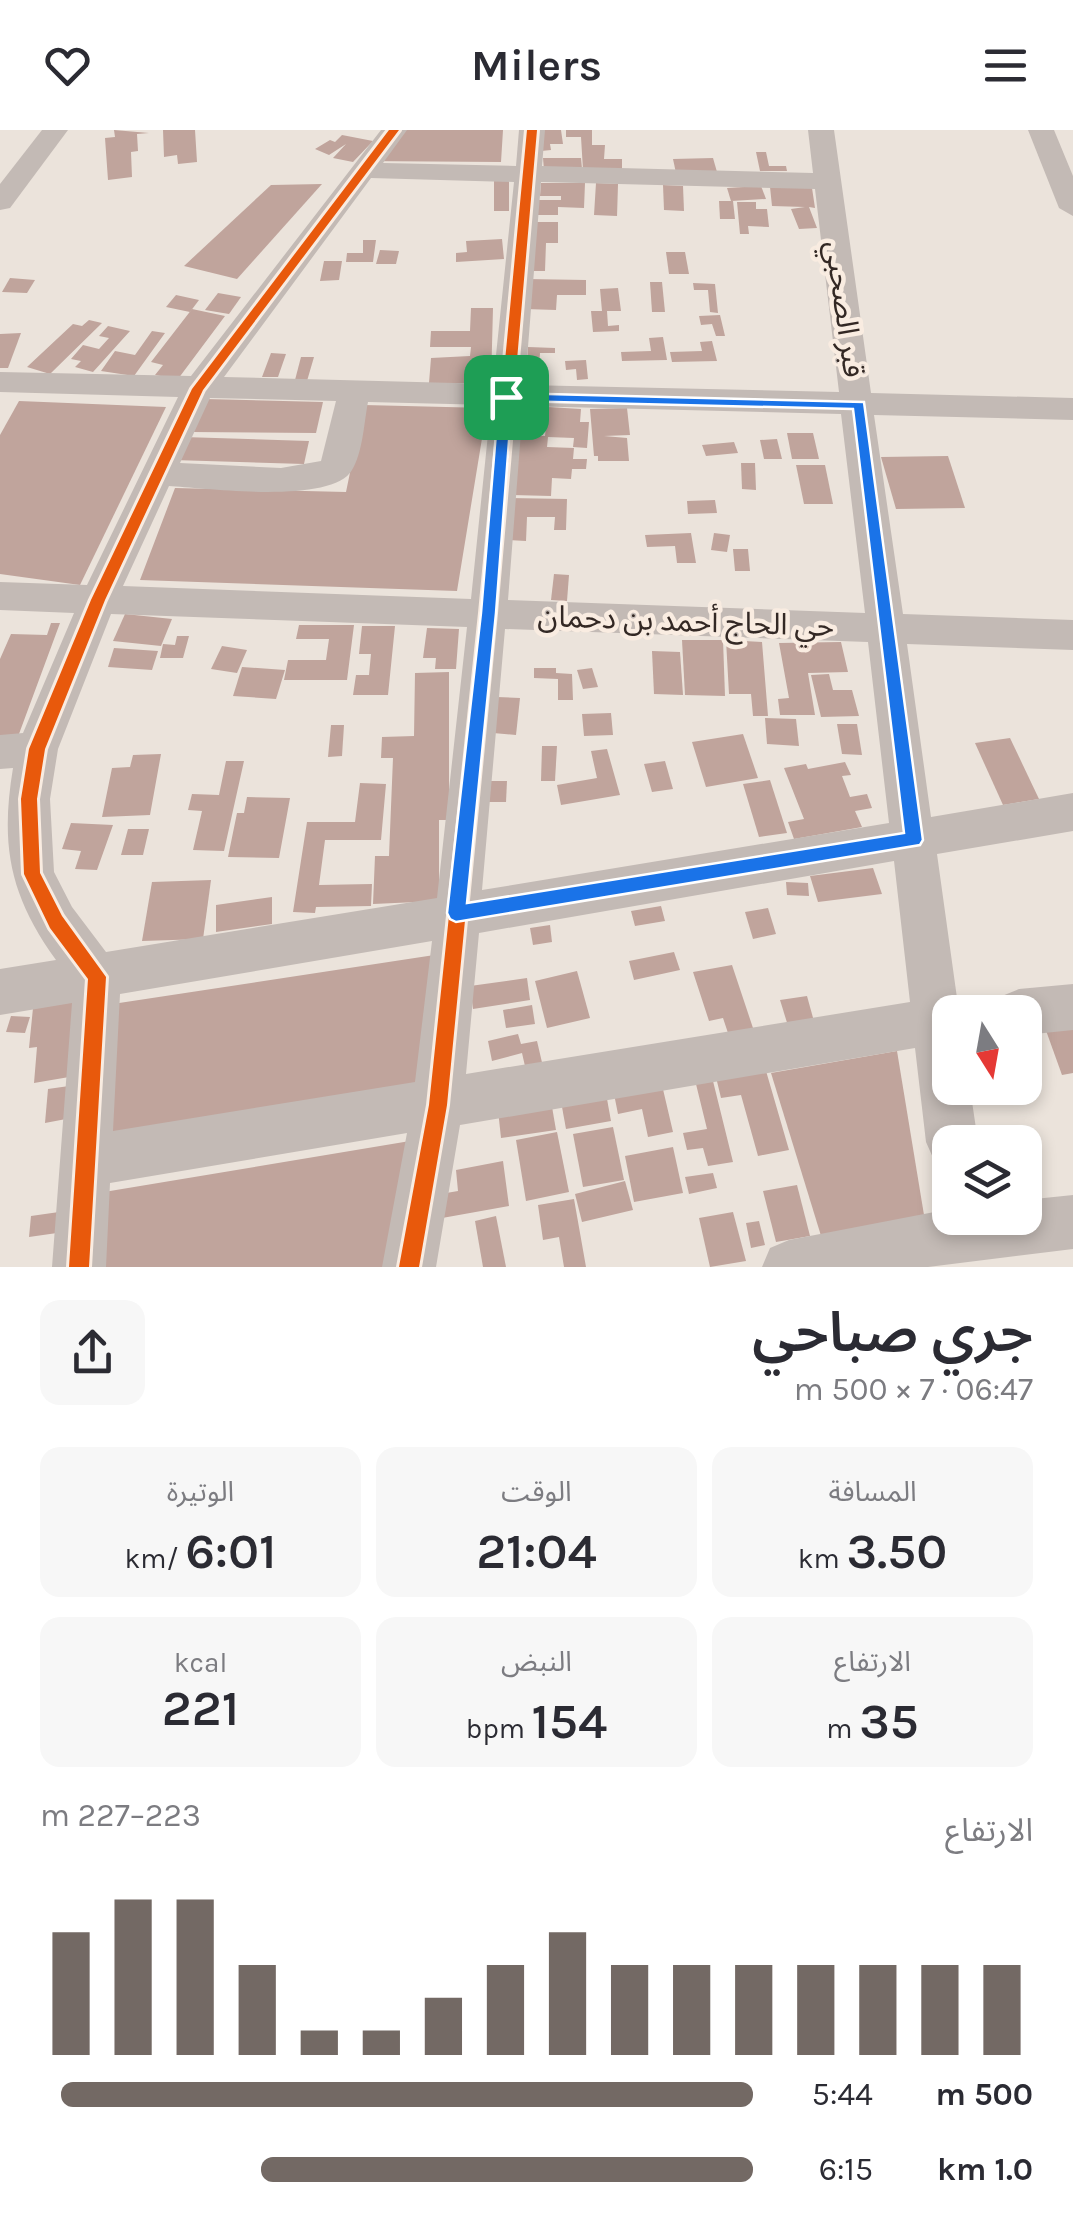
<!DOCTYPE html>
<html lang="ar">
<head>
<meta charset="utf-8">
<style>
  body { margin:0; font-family:Karla,"Noto Sans Arabic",sans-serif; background:#f7f7f7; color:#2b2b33; direction:rtl; height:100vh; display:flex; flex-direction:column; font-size:38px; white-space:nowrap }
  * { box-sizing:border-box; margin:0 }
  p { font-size:32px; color:#7c7c81 }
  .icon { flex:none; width:55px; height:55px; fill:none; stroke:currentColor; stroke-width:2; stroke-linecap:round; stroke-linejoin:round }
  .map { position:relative; height:1137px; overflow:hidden; direction:ltr }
  .side { display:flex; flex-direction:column; background:#fff; flex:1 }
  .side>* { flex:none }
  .needle { width:65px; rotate:169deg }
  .controls { position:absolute; left:932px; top:865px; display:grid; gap:20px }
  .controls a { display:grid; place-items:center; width:110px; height:110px; border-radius:20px; background:#fff; box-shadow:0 5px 15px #0003; font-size:50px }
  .pin { position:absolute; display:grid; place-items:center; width:85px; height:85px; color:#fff; margin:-42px; border-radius:20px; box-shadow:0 5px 15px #0006 }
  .round { display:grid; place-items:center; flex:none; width:105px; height:105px; border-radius:20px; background:#f7f7f7 }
  .summary { display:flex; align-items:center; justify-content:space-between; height:170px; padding:0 40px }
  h1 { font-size:55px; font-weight:600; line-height:75px }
  .figures { display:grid; grid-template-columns:repeat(3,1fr); gap:15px; height:170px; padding:10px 40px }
  .figures div { display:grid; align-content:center; border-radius:20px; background:#f7f7f7; text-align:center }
  .figures b { font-size:50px; font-weight:600 }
  .figures small { font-size:28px; font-weight:400 }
  .figures p { font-size:28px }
  .chart { height:280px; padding:20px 40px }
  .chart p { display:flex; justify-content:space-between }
  .chart svg { width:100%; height:180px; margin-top:10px; stroke:#736964; stroke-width:6 }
  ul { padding:0 40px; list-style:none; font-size:32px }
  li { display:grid; grid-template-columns:160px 120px 1fr; align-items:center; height:75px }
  li i { height:25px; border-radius:12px; background:#736964 }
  header { display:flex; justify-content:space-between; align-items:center; height:130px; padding:0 40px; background:#fff; font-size:45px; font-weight:600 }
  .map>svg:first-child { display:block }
</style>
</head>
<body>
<header><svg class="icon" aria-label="menu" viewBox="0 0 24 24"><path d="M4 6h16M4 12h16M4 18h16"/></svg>Milers<svg class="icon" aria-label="heart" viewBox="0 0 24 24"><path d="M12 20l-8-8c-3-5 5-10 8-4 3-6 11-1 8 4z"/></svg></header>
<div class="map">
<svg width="1073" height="1137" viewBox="0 0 1073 1137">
  <rect width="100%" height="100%" fill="#ebe3db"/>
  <!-- building -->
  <g fill="#c0a49c">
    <path d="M114 0 149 3 137 4 138 21 131 22 132 47 108 50 105 8 115 7Z"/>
    <path d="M163 0H195L197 32 178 34 177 25 164 27Z"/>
    <path d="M390 0H503L501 32 360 31Z"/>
    <path d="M541 0H561L563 14H550L551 20 541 21Z"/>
    <path d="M566 0H592V15H605L604 29H622V41L583 40 581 7H566Z"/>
    <path d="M342 5 373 11 353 32 333 28 346 14 329 25 315 19 330 10 335 12Z"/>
    <path d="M756 22H766L769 36H786L787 41H760Z"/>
    <path d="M543 28H581L582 39 544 40Z"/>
    <path d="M713 28 717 42 676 43 673 29Z"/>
    <rect x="494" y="50" width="15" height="31"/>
    <path d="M541 53H585L584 78 558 77V85H537L538 70H561V66H540Z"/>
    <path d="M596 53 618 54 617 86 594 85Z"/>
    <path d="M322 54 237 149 184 136 271 55Z"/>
    <path d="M663 55 683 56 684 81 664 80Z"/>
    <path d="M761 56 766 69 731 71 727 58Z"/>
    <path d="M770 57 812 58 815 78 809 77 817 98 799 99 791 79 805 77 772 76Z"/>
    <path d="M719 71H733L735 89H720Z"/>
    <path d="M737 72H756V79H767L769 97 748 96 749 104H740Z"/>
    <path d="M530 92H558V113H546L545 141H529Z"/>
    <path d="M502 109 504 129 456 132V123L467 122 466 111Z"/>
    <path d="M363 110H376L373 132H346L347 123H363Z"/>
    <path d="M380 120 399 121 396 134H376Z"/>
    <path d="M666 122H685L689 144H669Z"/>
    <path d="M324 131H342L339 150 320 151Z"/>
    <path d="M10 148 35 150 27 163 2 162Z"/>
    <path d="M526 149 586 150V165H557L556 180 525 179Z"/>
    <path d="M650 152H662L665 182H652Z"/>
    <path d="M693 153 715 154 718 183 710 182 708 160H694Z"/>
    <path d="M618 158 621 181H607L608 196 619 195V201L593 202 591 181H602L600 159Z"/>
    <path d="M218 163 241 167 229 184 205 180Z"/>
    <path d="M176 165 199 170 190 182 166 177Z"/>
    <path d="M471 178H493L491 253H429L431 228 470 226 471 217H430L431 201H470Z"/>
    <path d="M192 179 225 186 178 249 155 245 163 235 151 232Z"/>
    <path d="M720 185 725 206H716L712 194 701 195 699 186Z"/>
    <path d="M89 190 102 193 50 244 27 237 73 194 82 196Z"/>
    <path d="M108 196 130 201 93 242 75 237 81 231 71 229 83 215 99 219 109 208 99 206Z"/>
    <path d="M152 201 165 203 134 246 101 241 115 221 135 225Z"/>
    <path d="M21 203 8 238H0V204Z"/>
    <path d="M663 207 667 230 622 231 621 222 651 221 649 208Z"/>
    <path d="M712 211 717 231 672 232 670 222 702 221 700 212Z"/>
    <path d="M528 217 555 218V223H540L539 237 527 236Z"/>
    <path d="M271 223 286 224 278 247H262Z"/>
    <path d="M301 227H314L307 251 295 250Z"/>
    <path d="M586 230 588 249 577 250 576 239 566 240 565 231Z"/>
    <path d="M205 269 323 272 316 303 191 302Z"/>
    <path d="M19 271 166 277 80 455 0 444V305Z"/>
    <path d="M364 275 487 278 457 461 140 450 175 358 346 362Z"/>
    <path d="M548 277 581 279 580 292H589L587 318 573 317 574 308 548 307 547 317 574 318 573 329H587L586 339H572L571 349 552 348 551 366 512 365 517 305 545 306Z"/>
    <path d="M627 278 630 305 604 306 627 308 629 331H598V326H594L590 279Z"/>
    <path d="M787 303H813L819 329H792Z"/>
    <path d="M183 307 309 311 304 334 173 330Z"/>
    <path d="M777 309 782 329H764L760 310Z"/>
    <path d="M734 312 738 323 706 326 702 315Z"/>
    <path d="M948 326 965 378 896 379 881 327Z"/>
    <path d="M741 333H755L756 360 742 359Z"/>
    <path d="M796 335H825L833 374H804Z"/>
    <path d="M509 368 567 369 566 400H554L555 387H527L526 411 506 410Z"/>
    <path d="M715 370 717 383 688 384 687 371Z"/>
    <path d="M691 403 696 433H677L675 416 647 417 645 405Z"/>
    <path d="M714 403 730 405 727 422 711 420Z"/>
    <path d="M733 419H748L750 441H735Z"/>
    <path d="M554 444 569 445 567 471 551 470Z"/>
    <path d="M125 484 172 489 161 516 113 511Z"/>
    <path d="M51 493H60L16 612 0 611V529L11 504 47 505Z"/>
    <path d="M299 495H354L347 550H284L288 530H326L329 509H296Z"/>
    <path d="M362 496H395L388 565H353L356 545H369L371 524H359Z"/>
    <path d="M427 498 459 499 456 539H435L436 528H423Z"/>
    <path d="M177 506H189L183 528H160L163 514 175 515Z"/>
    <path d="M682 510H723L725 566 685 565Z"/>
    <path d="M726 510 762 512 768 586H753L751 564H729Z"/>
    <path d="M841 512 848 542 808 543 815 585H780L778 569 789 568 779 513Z"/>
    <path d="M222 516 247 520 237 543 211 539Z"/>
    <path d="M114 518 158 521 152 540 108 537Z"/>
    <path d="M652 521 680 522 683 565 654 564Z"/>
    <path d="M242 537 285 540 276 569 233 566Z"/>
    <path d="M534 538H556V543L572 544 573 570H558V549L534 548Z"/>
    <path d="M592 538 598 557 583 559 577 540Z"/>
    <path d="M449 542V690H439V771L373 774 375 726H389L393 628H381L382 607 414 606 415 543Z"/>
    <path d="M829 544 833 560H852L859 586 821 587 811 545Z"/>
    <path d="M497 567 520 568 516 605 493 603Z"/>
    <path d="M611 583 613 605 584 606 582 584Z"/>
    <path d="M765 588 796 589 799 616 767 614Z"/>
    <path d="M837 594H857L862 625 842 624Z"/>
    <path d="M331 595H344L342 626 328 627Z"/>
    <path d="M743 604 758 648 706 657 692 612Z"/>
    <path d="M1010 608 1039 669 1003 675 975 613Z"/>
    <path d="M542 616H557L555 651H541Z"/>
    <path d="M607 619 620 665 561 675 557 655 597 648 591 621Z"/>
    <path d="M161 624 150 685 102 687 112 638 130 637 133 625Z"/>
    <path d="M226 631H244L224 721 193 720 202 681 188 680 192 664 219 665Z"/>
    <path d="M665 631 673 659 652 662 644 634Z"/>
    <path d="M845 632 851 645 842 646 850 667 867 664 872 678 855 681 862 697 794 709 788 692 804 689 784 638 806 634 808 639Z"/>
    <path d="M770 650 787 703 759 707 743 654Z"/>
    <path d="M491 651H507L506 672H489Z"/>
    <path d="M360 653 386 654 381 710H325L319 755 372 754 371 776 316 777 315 783 293 782 307 692H355Z"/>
    <path d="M247 667 290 668 279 728 228 727 237 683H244Z"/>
    <path d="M71 693 113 695 97 740 75 739 81 721 62 719Z"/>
    <path d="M128 699H149L143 725H121Z"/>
    <path d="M873 738 882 764 818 772 810 746Z"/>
    <path d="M211 750 203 809 142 811 152 752Z"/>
    <path d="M786 752 808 753 809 766 787 765Z"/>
    <path d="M272 767V794L216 802V775Z"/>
    <path d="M661 776 665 791 635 796 631 781Z"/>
    <path d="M768 778 776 804 753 809 745 782Z"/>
    <path d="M550 795 552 812 533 815 530 798Z"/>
    <path d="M674 822 680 840 634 850 629 831Z"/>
    <path d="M441 824 425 961 97 1013 106 875Z"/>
    <path d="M732 835 755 904 730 909 723 888 709 891 693 842Z"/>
    <path d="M577 841 590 888 547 898 535 851Z"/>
    <path d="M527 848 530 870 473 879 470 856Z"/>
    <path d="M807 866 815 895 789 899 780 870Z"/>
    <path d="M80 870 75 946 34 953 37 917 29 918 33 878Z"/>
    <path d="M532 875 535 894 506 898 503 880Z"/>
    <path d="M11 886 30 887 25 903 6 902Z"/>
    <path d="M1073 891V943L1062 945 1044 895Z"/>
    <path d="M518 904 521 914 537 911 544 941 527 945 522 923 492 931 488 911Z"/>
    <path d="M897 921 924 1085 822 1109 771 943Z"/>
    <path d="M764 934 789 1020 758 1026 741 965 721 968 715 943Z"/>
    <path d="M712 947 733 1032 708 1036 703 1018 687 1020 683 1003 707 999 695 950Z"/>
    <path d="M662 955 673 1002 648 1007 642 979 618 984 614 964Z"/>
    <path d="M69 956 66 989 45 993 48 959Z"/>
    <path d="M607 969 611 991 566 999 562 977Z"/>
    <path d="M551 971 556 1000 501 1008 498 980Z"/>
    <path d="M613 997 624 1050 583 1057 573 1004Z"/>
    <path d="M557 1002 569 1062 526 1071 516 1010Z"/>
    <path d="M416 1010 394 1137H100L104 1062Z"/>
    <path d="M673 1017 683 1063 634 1072 625 1026Z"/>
    <path d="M503 1031 509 1076 431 1090 429 1066 458 1061 456 1040Z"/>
    <path d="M713 1043 717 1058 689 1064 685 1047Z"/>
    <path d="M625 1051 633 1080 582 1092 575 1064Z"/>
    <path d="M797 1055 810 1106 776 1112 763 1061Z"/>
    <path d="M574 1069 586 1137H564L559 1107 543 1110 538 1075Z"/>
    <path d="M59 1082 57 1103 29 1107 31 1086Z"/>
    <path d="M733 1082 746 1131 710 1137 699 1088Z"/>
    <path d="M496 1086 506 1137H483L475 1091Z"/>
    <path d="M759 1091 765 1115 751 1118 746 1093Z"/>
  </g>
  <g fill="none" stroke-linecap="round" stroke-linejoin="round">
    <!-- minor -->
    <g fill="#c3bab5" fill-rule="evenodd">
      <path d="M42 0H68L10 78 0 80V54Z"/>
      <path d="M381 0H407L383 33 516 36 519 0H545L542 36 813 43 808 0H834L871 263 1073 268V290L874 285 903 484 1073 490V520L907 514 931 687 1073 663V701L937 724 957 868 967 872 971 882H950V958H970L978 1012H950V1037L934 1030 926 1012 915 918 460 995 436 1137H382L407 1003 110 1053 106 1137H52L72 873 0 885V839L56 830C10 766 0 716 13 638L0 639V605L23 603 74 483 0 480V452L87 455 178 267 0 262V242L191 246ZM371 48 514 52 493 254 224 247ZM541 52 815 59 839 262 525 255ZM210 268 336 271 321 331 281 338 180 333ZM368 272 491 275 471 469 123 456 169 356C205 358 332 375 352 340 363 322 364 292 368 272ZM523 276 841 284 865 483 508 470ZM111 484 467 497 437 768 106 822 72 777 54 742 50 669 58 619ZM505 499 868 512 889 693 482 760ZM894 731 910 872 466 944 479 803ZM432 811 415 952 113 1001 120 864Z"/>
      <path d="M1028 0H1054L1073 46V86L1059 78Z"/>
      <path d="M1073 854V900L1025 905V882H995L1002 866 1019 859Z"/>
      <path d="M1073 1065V1119L928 1137H762L770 1118 789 1110 950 1079V1088H1025V1070Z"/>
    </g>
    <!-- cycleway casing -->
    <g stroke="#f9ece1" stroke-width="6">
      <g id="cycleway">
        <path d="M389 0H399L203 260 105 470 45 619 37 669 40 743 62 786 106 847 89 1137H69L88 849 50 798 24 744 21 669 29 619 91 470 192 259Z"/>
        <path d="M527 0H537L495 483 447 975 419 1137H399L429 975 481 483Z"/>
      </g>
    </g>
    <!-- cycleway -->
    <use href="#cycleway" fill="#e8590c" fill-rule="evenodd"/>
  </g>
  <!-- route -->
  <path fill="#1a73e8" stroke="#fff" stroke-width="2.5" fill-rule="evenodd" d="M506 263 864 272 923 710 920 715 456 792 450 789 447 783 481 483 499 267ZM512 271 853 279 904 703 467 773 496 483Z"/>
  <g text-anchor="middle" stroke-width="9" stroke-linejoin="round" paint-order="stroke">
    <!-- street labels -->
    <g font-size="30" fill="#332824" stroke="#f9ece1">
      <text transform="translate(845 179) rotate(82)" y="10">قبر الصحبي</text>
      <text transform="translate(686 491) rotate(2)" y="10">حي الحاج أحمد بن دحمان</text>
    </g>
  </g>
</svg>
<div class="controls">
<a><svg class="needle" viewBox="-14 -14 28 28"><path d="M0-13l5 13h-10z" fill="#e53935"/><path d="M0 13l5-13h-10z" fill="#7c7c81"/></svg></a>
<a><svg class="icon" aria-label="layers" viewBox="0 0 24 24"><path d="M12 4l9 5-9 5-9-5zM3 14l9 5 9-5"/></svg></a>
</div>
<div class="pin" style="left:506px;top:267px;background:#1e9e55"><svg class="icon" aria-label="arrive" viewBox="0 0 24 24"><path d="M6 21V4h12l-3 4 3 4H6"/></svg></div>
</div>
<section class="side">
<div class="summary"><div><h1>جري صباحي</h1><p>06:47 · 7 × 500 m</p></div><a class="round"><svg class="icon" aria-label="share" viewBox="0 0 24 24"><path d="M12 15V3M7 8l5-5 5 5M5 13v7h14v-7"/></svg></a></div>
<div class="figures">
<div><p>المسافة</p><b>3.50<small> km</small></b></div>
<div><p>الوقت</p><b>21:04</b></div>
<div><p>الوتيرة</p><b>6:01<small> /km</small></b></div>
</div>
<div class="figures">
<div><p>الارتفاع</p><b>35<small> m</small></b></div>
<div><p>النبض</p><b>154<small> bpm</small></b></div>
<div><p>kcal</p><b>221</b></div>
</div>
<div class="chart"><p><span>الارتفاع</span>223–227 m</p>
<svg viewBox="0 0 160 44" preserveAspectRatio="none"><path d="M5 44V14M15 44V6M25 44V6M35 44V22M45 44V38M55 44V38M65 44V30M75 44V22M85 44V14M95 44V22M105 44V22M115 44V22M125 44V22M135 44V22M145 44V22M155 44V22"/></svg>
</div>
<ul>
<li><b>500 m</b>5:44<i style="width:97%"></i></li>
<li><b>1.0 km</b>6:15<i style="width:69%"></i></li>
</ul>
</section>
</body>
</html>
